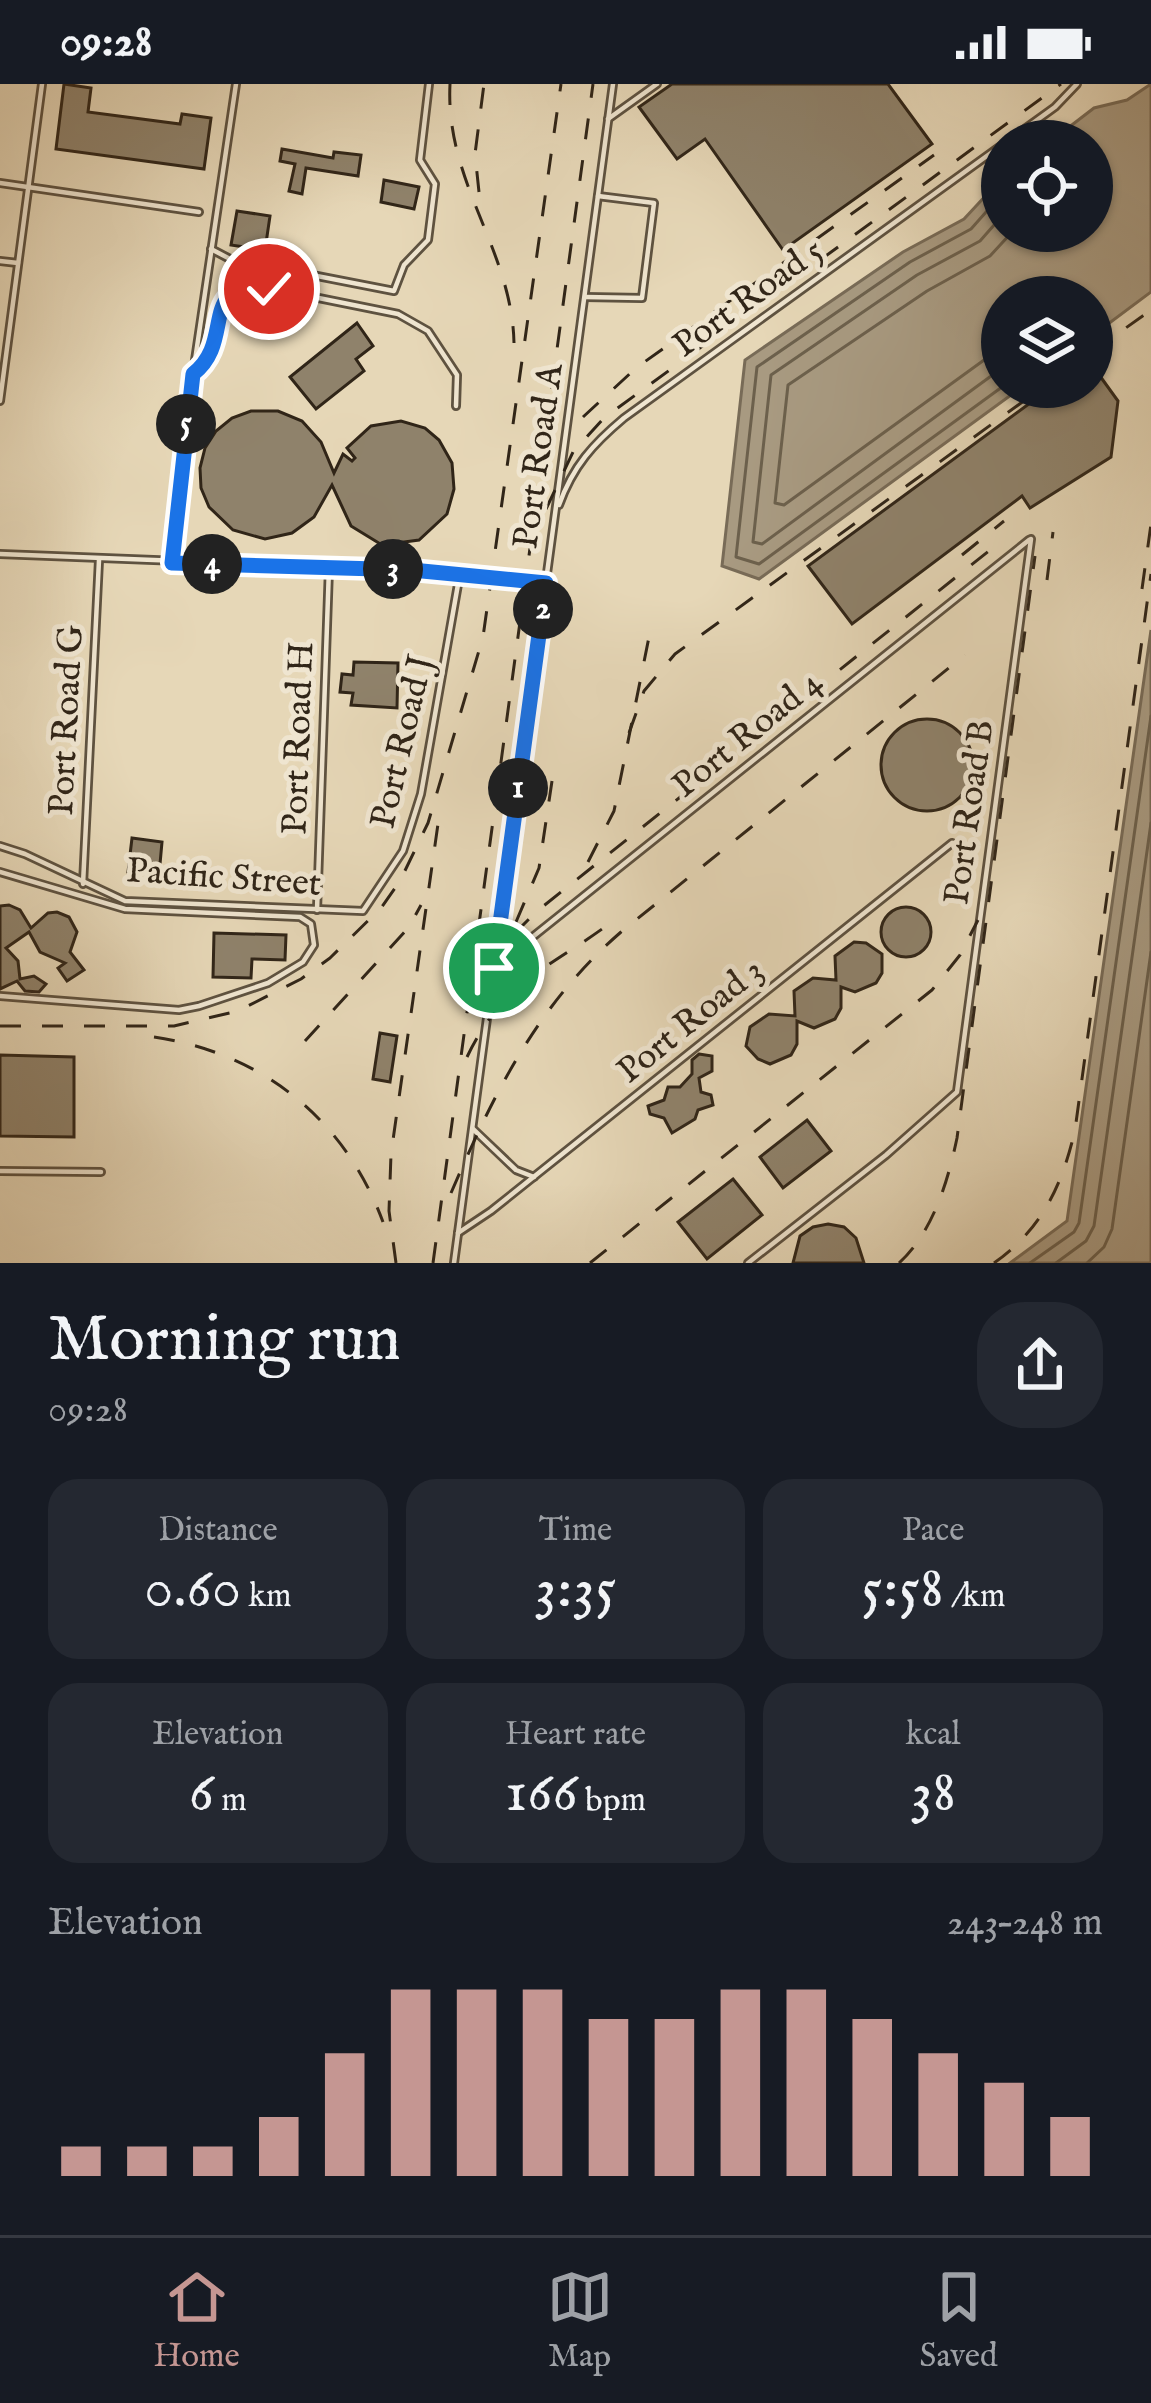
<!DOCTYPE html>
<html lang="en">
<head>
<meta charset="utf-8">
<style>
  body { margin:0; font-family:"IM FELL English",serif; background:#242831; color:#f1f3f6; height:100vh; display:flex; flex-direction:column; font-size:45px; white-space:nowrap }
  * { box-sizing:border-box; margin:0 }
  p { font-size:39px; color:#9ea1a6 }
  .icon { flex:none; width:66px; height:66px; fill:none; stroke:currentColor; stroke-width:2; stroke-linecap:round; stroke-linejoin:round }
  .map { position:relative; height:1179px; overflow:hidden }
  .panel { display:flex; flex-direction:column; background:#171b24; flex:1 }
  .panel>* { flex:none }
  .buttons { position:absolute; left:981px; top:36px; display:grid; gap:24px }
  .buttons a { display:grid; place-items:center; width:132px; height:132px; border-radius:50%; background:#171b24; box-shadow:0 3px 9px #0004; font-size:60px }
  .pin { position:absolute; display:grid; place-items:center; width:102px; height:102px; color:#fff; margin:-51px; border:6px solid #fff; border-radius:50%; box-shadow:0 3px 12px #0007 }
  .km { position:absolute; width:60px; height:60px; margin:-30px; border-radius:50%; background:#222; color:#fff; font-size:33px; line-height:60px; text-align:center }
  .round { display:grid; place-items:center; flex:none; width:126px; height:126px; border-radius:48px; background:#242831 }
  .overview { display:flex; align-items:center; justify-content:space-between; height:204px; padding:0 48px }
  h1 { font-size:66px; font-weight:600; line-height:90px }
  .figures { display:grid; grid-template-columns:repeat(3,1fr); gap:18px; height:204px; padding:12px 48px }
  .figures div { display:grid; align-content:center; border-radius:30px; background:#242831; text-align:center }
  .figures b { font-size:60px; font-weight:600 }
  .figures small { font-size:33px; font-weight:400 }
  .figures p { font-size:33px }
  .chart { height:336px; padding:24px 48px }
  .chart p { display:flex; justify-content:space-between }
  .chart svg { width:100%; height:216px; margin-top:12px; stroke:#c59692; stroke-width:6 }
  .status { display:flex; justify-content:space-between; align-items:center; height:84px; padding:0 60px; background:#171b24; direction:ltr }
  .status svg { height:33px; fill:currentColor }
  .dock { display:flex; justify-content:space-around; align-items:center; height:168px; border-top:3px solid #363941; background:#171b24; font-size:33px; color:#9ea1a6 }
  .dock a { display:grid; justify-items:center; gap:6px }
  .dock .active { color:#c59692 }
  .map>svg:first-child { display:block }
</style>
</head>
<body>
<div class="status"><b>09:28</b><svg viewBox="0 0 49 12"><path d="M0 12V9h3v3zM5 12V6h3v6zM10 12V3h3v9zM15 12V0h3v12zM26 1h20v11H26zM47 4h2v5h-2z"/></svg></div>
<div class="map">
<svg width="1151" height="1179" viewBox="0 0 1151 1179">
  <rect width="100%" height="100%" fill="#e6d7b7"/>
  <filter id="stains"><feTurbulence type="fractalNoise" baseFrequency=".00167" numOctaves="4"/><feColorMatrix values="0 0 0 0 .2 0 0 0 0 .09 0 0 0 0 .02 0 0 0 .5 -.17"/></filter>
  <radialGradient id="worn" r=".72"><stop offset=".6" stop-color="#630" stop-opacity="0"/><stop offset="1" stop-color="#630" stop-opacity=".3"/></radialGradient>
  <!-- water -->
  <g fill="#a89a81" stroke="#786b57" stroke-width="3">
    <path d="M1151 0V208L1092 252V213H1002V303H1022L759 495 722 482 745 276 903 168 964 135 1002 94V147H1092V57H1051L1094 24 1127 16Z"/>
    <path d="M1151 546V1179H1010L1067 1137Z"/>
  </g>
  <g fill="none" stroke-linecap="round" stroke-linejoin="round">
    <!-- shore -->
    <g stroke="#6c604c" stroke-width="3">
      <path d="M1002 110 971 145 910 178 757 283 736 473 759 480 1002 303"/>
      <path d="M1002 132 980 157 917 191 771 291 753 458 762 460 1002 284"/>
      <path d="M1002 263 784 421 775 419 788 301 927 207 990 172 1013 147"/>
      <path d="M1030 1179 1074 1148 1079 1139 1151 632"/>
      <path d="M1056 1179 1086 1157 1094 1142 1151 739"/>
      <path d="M1087 1179 1104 1163 1112 1145 1151 868"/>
    </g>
  </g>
  <!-- building -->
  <g fill="#8f826b" stroke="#302518" stroke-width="3">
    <path d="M64 0 91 4 88 28 180 40 182 30 211 34 204 85 56 65Z"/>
    <path d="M672 0H888L932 60 783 166 705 55 677 75 639 23Z"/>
    <path d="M282 65 333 74 334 68 361 71 358 92 306 84 302 110 289 107 295 80 280 77Z"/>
    <path d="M384 96 419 103 414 125 381 118Z"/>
    <path d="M237 127 270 132 265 166 231 161Z"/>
    <path d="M357 239 373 262 356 275 364 287 316 325 290 293Z"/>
    <path d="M1092 281 1118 317 1111 373 1030 424 1022 412 852 540 808 482 1052 303H1092Z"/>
    <path d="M251 327H278L302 337 321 358 334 389 343 370 352 377 355 374 347 364 371 342 401 337 425 344 439 356 452 379 454 405 447 430 419 456 382 461 351 442 332 401 314 433 292 449 265 455 233 446 209 423 201 404 200 384 205 364 216 347 232 334Z"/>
    <path d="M354 578 398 579 397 624 351 621 353 609 340 608 342 590 353 591Z"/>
    <circle cx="927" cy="681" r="46"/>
    <path d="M132 754 162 758 159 791 128 788Z"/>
    <path d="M9 821 20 826 31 844 48 829 57 828 69 833 77 848 70 868 84 886 67 897 58 884 65 879 40 868 29 848 6 864 18 877 20 895 34 892 46 900 39 908 25 907 17 897 0 905V822Z"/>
    <circle cx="906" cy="848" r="25"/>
    <path d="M214 849 286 851 285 876 252 875 251 894 213 893Z"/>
    <path d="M854 858 866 859 882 870V889L876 899 855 908 841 903V924L835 935 814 944 797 937V960L791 971 770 980 758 975 746 962 750 943 769 930 795 932 794 907 813 894 836 896 835 872Z"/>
    <path d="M380 949 397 952 390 998 373 995Z"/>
    <path d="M699 970 712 972V987L699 994 701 1008 711 1011 713 1021 698 1026 695 1035 672 1049 664 1034 650 1030 648 1022 664 1016 668 1003H680L692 990V976Z"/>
    <path d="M0 971 74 973V1053L0 1052Z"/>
    <path d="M807 1036 831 1067 783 1104 760 1073Z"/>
    <path d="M733 1095 762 1131 707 1175 678 1138Z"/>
    <path d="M828 1140 844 1143 856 1154 864 1179H793L800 1152 813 1143Z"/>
  </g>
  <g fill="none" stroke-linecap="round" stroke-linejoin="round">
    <!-- service casing -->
    <g stroke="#5e5240" stroke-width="10">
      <g id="service">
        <path d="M608 35 657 0"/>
        <path d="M1008 57 1055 23 1077 0"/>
        <path d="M0 99 199 128"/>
        <path d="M211 165 230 175 394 207 404 181 428 156 435 100 420 76 429 0"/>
        <path d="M0 177 18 179"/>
        <path d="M585 213 642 214 654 119 598 112"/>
        <path d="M193 290C236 255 195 198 269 204L398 230 428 247 457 291 456 322"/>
        <path d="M0 317 42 0"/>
        <path d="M559 421C573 382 593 360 624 334L1002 61"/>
        <path d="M0 470 412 486 546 499"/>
        <path d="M172 479 182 364 236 0"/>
        <path d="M0 762 25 770 125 817 363 827 403 767 421 710 460 489"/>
        <path d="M0 788 125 825 300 833 311 840 314 861 303 878 268 899 199 922 179 926 0 912"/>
        <path d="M83 800 99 476"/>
        <path d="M317 826 329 484"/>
        <path d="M495 883 1029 456"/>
        <path d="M473 1045 516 1086 534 1093"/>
        <path d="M0 1087 101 1088"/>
        <path d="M458 1149 491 1127 952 759"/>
        <path d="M454 1179 613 0"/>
        <path d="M748 1179 886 1071 957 1008 1031 455"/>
      </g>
    </g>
    <!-- service -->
    <use href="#service" stroke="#efe5d0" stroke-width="4.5"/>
    <!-- rail -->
    <g stroke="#302518" stroke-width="3" stroke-dasharray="21 21" stroke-linecap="butt">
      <path d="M450 0C445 99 512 165 514 259"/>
      <path d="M479 108 475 70 484 0"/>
      <path d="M1092 268 1151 226"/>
      <path d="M583 333 636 284 934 71"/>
      <path d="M546 425 573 368 604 334 1061 0"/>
      <path d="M962 471 1004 437"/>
      <path d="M1047 496 1053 448"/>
      <path d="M1142 505 1151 440"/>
      <path d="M629 649 644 607 675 570 1043 303"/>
      <path d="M588 778 614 727 650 548"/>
      <path d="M516 838 539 784 552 697"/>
      <path d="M488 883 506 858 536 828 990 466"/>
      <path d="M0 942H174L238 927 301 895 330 874 381 824 400 797 428 739 483 553 561 0"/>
      <path d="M154 953C262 969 345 1035 383 1138"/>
      <path d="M305 957 409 843 421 821"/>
      <path d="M467 973C504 896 549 885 613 837"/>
      <path d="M451 1109C494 1009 537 921 621 848L965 571"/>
      <path d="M396 1179 389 1127 391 1070 438 740"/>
      <path d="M433 1179 593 0"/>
      <path d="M590 1179 932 906 960 871 978 836"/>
      <path d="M899 1179C933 1148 948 1097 957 1054L1035 472"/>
      <path d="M994 1179C1042 1145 1062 1102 1075 1046L1151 490"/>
    </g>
  </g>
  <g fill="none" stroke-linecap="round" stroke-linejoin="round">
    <!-- route casing -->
    <g stroke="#fff" stroke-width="24">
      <path id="route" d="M269 205C195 197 237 256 193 290L172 479 412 486 546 499 494 884"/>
    </g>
    <!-- route -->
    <use href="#route" stroke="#1a73e8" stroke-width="15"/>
  </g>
  <g text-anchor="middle" stroke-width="10" stroke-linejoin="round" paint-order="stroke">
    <!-- street labels -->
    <g font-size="36" fill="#302518" stroke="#efe5d0">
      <text transform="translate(747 212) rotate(-36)" y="13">Port Road 5</text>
      <text transform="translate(536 372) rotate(-82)" y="13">Port Road A</text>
      <text transform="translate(64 636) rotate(-87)" y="13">Port Road G</text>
      <text transform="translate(746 648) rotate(-39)" y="13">Port Road 4</text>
      <text transform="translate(296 654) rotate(-88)" y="13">Port Road H</text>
      <text transform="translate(400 657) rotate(-77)" y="13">Port Road J</text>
      <text transform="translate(967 728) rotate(-82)" y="13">Port Road B</text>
      <text transform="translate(224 791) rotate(4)" y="13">Pacific Street</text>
      <text transform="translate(689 935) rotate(-39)" y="13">Port Road 3</text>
    </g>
  </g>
  <rect width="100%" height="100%" filter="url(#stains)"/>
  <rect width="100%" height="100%" fill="url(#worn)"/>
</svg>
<div class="buttons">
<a><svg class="icon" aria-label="locate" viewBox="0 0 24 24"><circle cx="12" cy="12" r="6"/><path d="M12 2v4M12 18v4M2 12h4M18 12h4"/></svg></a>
<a><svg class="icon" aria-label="layers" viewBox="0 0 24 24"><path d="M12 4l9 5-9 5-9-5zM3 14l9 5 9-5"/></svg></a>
</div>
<div class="pin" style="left:494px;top:884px;background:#1e9e55"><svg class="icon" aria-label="arrive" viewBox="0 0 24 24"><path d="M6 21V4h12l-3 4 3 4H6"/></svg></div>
<div class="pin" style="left:269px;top:205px;background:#d93025"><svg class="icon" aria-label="check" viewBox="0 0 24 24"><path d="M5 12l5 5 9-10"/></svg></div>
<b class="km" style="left:518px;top:704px">1</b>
<b class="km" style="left:543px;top:525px">2</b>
<b class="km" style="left:393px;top:485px">3</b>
<b class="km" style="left:212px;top:480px">4</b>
<b class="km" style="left:186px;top:340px">5</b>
</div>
<section class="panel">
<div class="overview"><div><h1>Morning run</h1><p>09:28</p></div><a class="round"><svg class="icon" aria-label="share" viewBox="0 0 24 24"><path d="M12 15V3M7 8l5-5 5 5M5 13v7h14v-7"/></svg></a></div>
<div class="figures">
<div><p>Distance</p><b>0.60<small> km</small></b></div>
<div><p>Time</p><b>3:35</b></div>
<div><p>Pace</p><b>5:58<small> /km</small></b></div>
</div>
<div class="figures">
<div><p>Elevation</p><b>6<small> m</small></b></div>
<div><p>Heart rate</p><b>166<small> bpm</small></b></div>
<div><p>kcal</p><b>38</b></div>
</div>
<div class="chart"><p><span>Elevation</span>243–248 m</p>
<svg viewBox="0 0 160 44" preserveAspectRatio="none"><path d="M5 44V38M15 44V38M25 44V38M35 44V32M45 44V19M55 44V6M65 44V6M75 44V6M85 44V12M95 44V12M105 44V6M115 44V6M125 44V12M135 44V19M145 44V25M155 44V32"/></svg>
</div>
</section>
<nav class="dock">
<a class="active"><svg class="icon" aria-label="home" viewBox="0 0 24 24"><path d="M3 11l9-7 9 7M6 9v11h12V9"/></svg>Home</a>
<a><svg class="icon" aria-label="map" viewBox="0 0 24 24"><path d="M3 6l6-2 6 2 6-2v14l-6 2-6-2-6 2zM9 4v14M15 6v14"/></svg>Map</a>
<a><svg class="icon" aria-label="saved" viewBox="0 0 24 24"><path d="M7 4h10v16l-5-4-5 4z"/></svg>Saved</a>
</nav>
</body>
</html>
